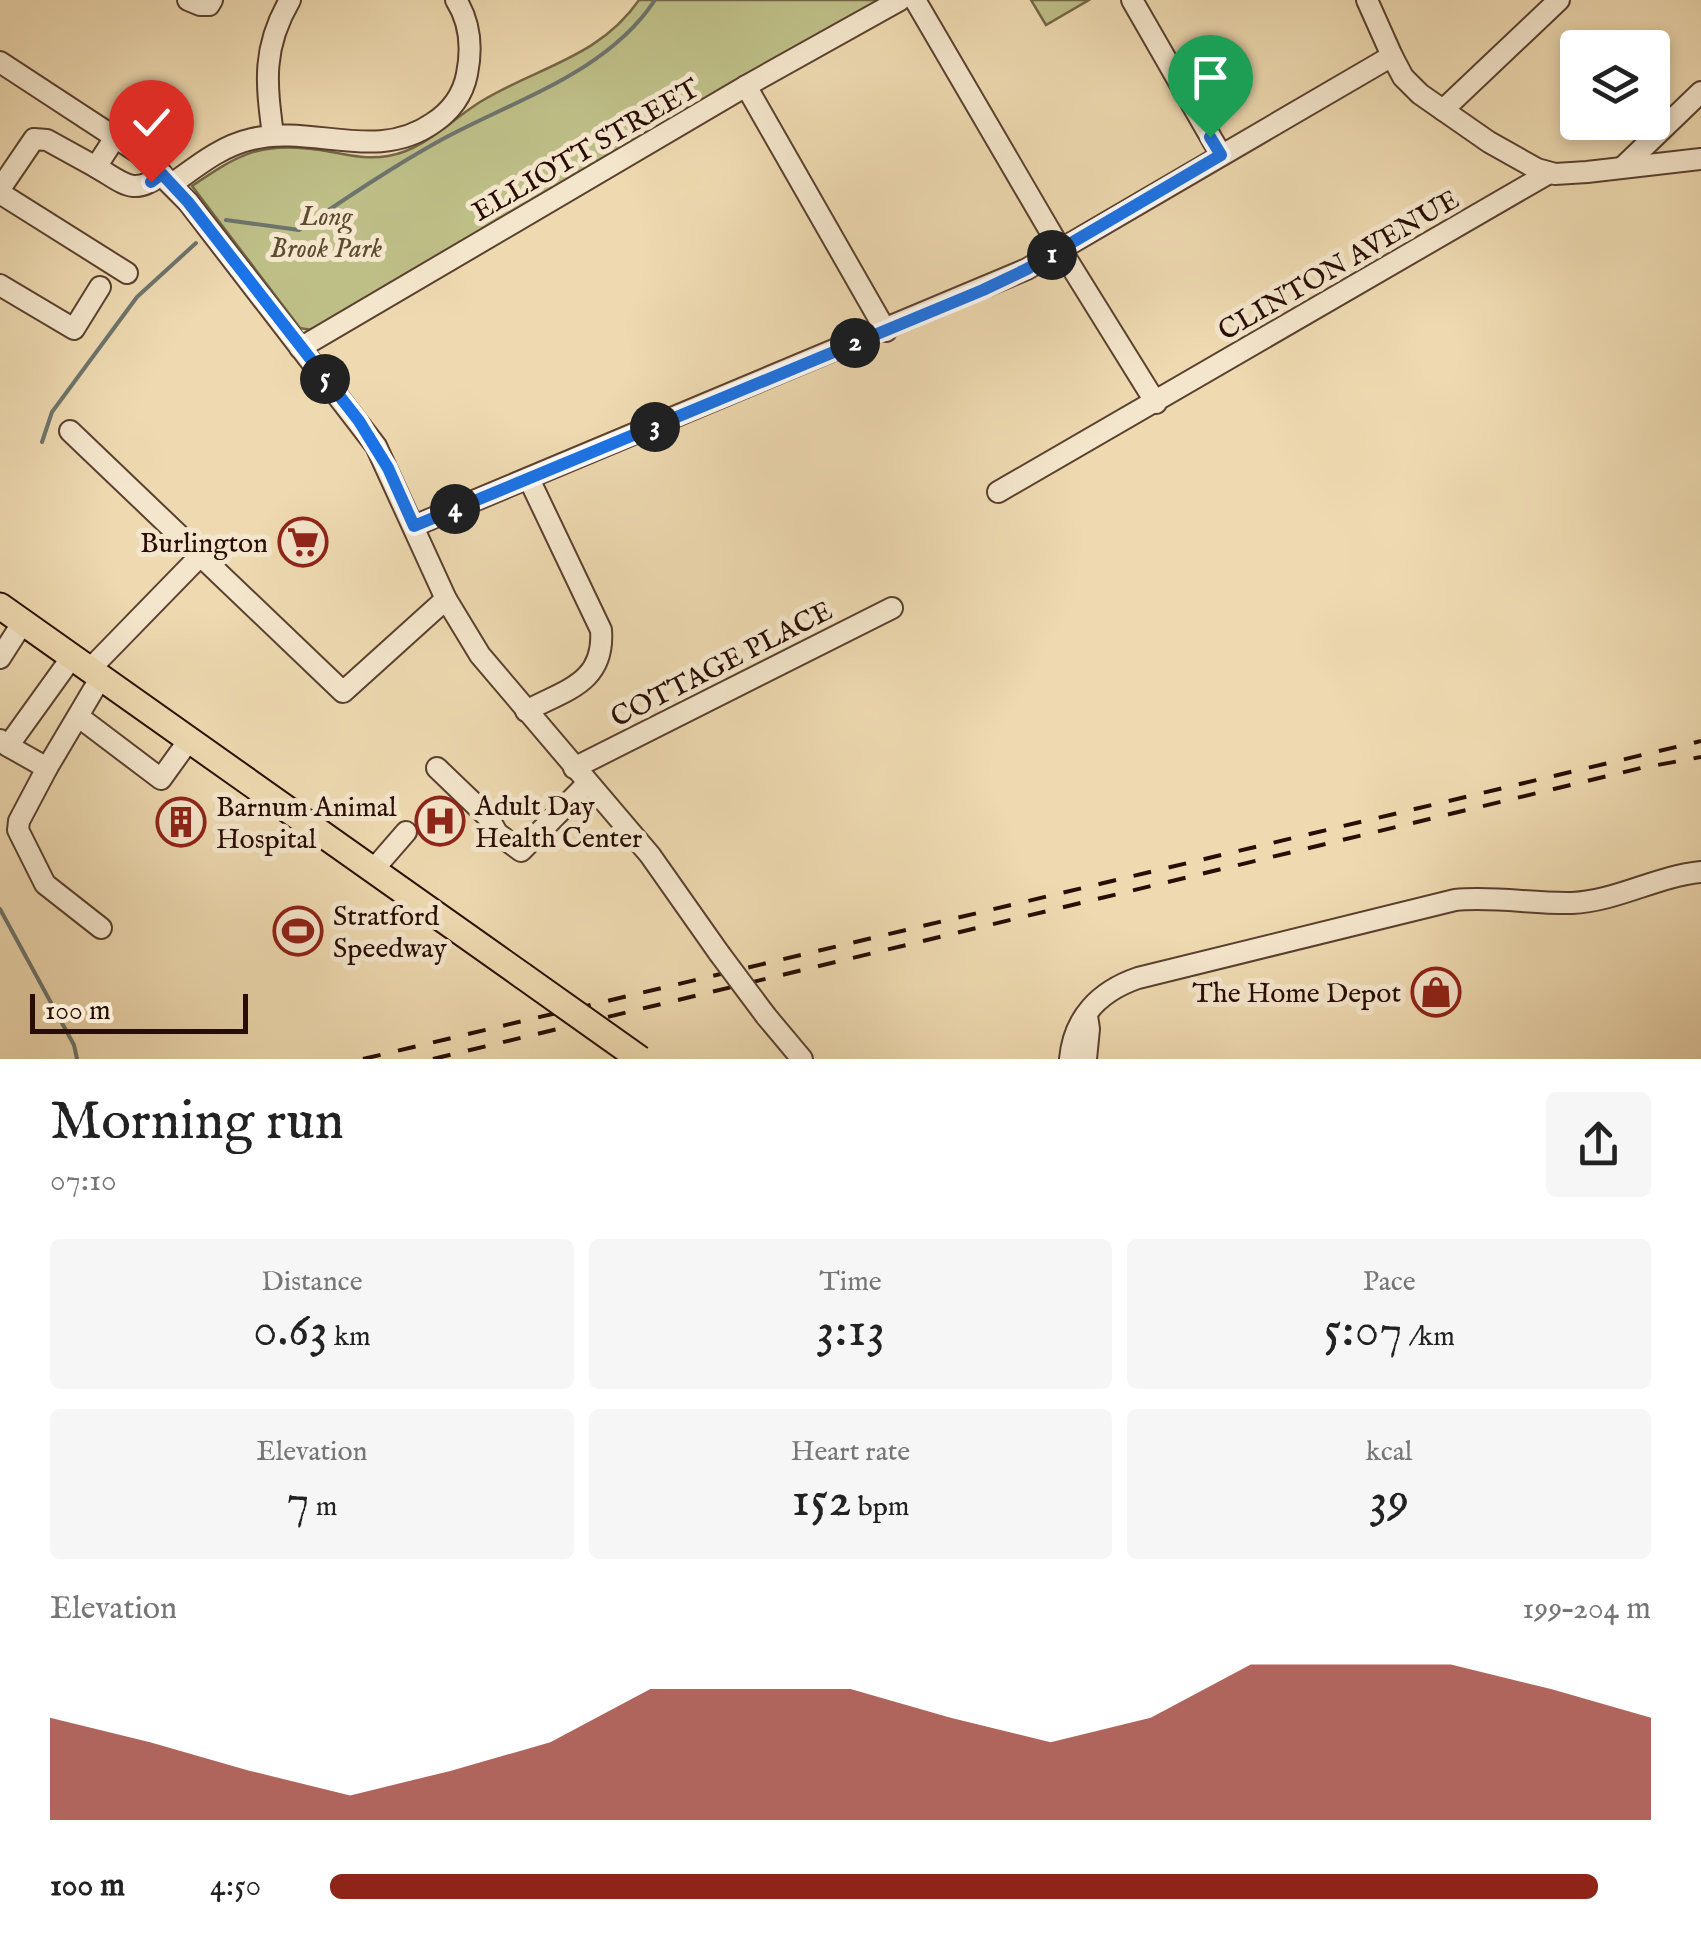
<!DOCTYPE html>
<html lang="en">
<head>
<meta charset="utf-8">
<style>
  body { margin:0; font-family:"IM FELL English",serif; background:#f6f6f6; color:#222; height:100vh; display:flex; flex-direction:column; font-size:38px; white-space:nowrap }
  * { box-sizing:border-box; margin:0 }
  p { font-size:32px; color:#767676 }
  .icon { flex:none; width:55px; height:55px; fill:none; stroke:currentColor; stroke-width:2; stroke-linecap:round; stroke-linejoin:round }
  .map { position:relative; height:1059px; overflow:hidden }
  .details { display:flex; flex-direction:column; background:#fff; flex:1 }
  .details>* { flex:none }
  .fabs { position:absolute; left:1560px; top:30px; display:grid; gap:20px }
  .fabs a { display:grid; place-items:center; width:110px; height:110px; border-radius:10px; background:#fff; box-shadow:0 5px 15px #0003; font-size:50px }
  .scale { position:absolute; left:30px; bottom:25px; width:218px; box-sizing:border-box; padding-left:10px; border:5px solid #290d04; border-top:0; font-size:28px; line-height:35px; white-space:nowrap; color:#290d04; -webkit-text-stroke:8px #f4e6cc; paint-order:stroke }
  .pin { position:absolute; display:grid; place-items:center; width:85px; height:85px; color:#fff; margin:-102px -42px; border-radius:50% 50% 50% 0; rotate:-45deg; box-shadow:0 0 10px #0007 }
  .pin .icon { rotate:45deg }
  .km { position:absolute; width:50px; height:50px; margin:-25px; border-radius:50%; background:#222; color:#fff; font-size:28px; line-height:50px; text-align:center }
  .round { display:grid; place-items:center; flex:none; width:105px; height:105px; border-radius:10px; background:#f6f6f6 }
  .headline { display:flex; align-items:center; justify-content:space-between; height:170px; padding:0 50px }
  h1 { font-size:55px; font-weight:600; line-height:75px }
  .stats { display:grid; grid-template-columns:repeat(3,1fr); gap:15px; height:170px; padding:10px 50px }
  .stats div { display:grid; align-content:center; border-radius:10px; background:#f6f6f6; text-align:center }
  .stats b { font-size:50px; font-weight:600 }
  .stats small { font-size:28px; font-weight:400 }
  .stats p { font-size:28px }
  .chart { height:280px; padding:20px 50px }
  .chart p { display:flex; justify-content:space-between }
  .chart svg { width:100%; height:180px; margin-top:10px; fill:#8f2418; opacity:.7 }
  ul { padding:0 50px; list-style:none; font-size:32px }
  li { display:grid; grid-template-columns:160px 120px 1fr; align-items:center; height:75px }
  li i { height:25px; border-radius:12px; background:#8f2418 }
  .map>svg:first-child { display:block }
</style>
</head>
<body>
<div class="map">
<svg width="1701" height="1059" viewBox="0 0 1701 1059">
  <rect width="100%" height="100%" fill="#eed9b0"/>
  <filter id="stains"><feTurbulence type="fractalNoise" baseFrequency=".002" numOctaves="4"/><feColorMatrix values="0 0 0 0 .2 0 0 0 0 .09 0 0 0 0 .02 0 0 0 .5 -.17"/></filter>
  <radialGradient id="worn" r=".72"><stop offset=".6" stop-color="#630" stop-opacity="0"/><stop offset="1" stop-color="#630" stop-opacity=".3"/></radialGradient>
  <!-- green -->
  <g fill="#bebe87" stroke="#746646" stroke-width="2.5">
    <path d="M639 0H883L311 330 300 328 192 186C239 154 261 141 320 150 344 154 364 160 388 156 424 150 451 120 480 102 537 67 599 58 639 0Z"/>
    <path d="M1031 0H1089L1046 25Z"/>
  </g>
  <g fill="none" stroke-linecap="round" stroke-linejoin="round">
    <!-- stream -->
    <g stroke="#6d746c" stroke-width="4">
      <path d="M226 220 299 230C345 199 392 167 441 140 514 100 607 73 655 0"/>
      <path d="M42 442 52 412 137 297 196 243"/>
      <path d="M0 909 74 1045 77 1059"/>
    </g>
    <!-- minor casing -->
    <g stroke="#5a402f" stroke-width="24">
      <g id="minor">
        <path d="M188 0 200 5H209L212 0"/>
        <path d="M915 0 1061 250 1156 403"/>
        <path d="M1132 0 1221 155"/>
        <path d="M1367 0 1392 56"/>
        <path d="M0 62 139 153 188 202 376 446 446 599 480 655 650 855 719 953"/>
        <path d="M746 86 886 331"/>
        <path d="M1443 110 1559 0"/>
        <path d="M273 135C266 82 262 48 290 0"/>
        <path d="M116 136 96 167C124 183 133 197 162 174"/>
        <path d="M96 167 47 140 34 139 0 189 3 195 127 273"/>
        <path d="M1623 167 1701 92"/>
        <path d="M172 184C197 166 221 146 252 139 313 124 376 163 433 123 450 112 463 95 467 74 472 49 470 22 456 0"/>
        <path d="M0 285 74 329 100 287"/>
        <path d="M300 348 746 86 900 0"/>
        <path d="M70 431 343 692 446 599"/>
        <path d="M998 492 1549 173"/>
        <path d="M414 526 1027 269 1392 56 1403 77 1420 94 1489 142 1537 169 1555 174 1587 172 1701 159"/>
        <path d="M0 658 23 622"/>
        <path d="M90 669 201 555"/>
        <path d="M526 711C565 690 605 683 601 630L529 479"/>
        <path d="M79 717 161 779 189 740"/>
        <path d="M0 740 8 746 72 657"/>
        <path d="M8 746 47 768 101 677"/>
        <path d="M47 768 19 821 18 830 45 884 101 928"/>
        <path d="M437 768 488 817 497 833 521 851 587 784"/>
        <path d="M574 768 892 608"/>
        <path d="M373 870 406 832"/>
        <path d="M766 1016 802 1059"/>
        <path d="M1070 1059C1074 1017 1100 991 1138 978L1455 900C1494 896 1533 904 1572 903 1617 901 1657 876 1701 872"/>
        <path d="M1086 1059 1089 1029 1087 1016"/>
      </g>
    </g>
    <!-- major casing -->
    <g stroke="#290d04" stroke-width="29">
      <path id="major" d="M0 606 523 976"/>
    </g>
    <!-- minor -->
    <use href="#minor" stroke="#f4e6cc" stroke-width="20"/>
    <!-- major -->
    <use href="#major" stroke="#eed9b0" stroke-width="25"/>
    <!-- rail -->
    <g stroke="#290d04" stroke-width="4" stroke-dasharray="18 18" stroke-linecap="butt">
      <path d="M363 1059 1701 741"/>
      <path d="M433 1059 1641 768 1701 757"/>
    </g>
    <!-- minor-bridge casing -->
    <g stroke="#5a402f" stroke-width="24" stroke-linecap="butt">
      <path id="minor-bridge" d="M719 953 766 1016"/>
    </g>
    <!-- major-bridge casing -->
    <g stroke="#290d04" stroke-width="29" stroke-linecap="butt">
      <path id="major-bridge" d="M523 976 640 1059"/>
    </g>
    <!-- minor-bridge -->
    <use href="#minor-bridge" stroke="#f4e6cc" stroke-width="20"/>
    <!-- major-bridge -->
    <use href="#major-bridge" stroke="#eed9b0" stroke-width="25"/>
  </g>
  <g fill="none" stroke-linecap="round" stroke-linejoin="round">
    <!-- route casing -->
    <g stroke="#fff" stroke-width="20">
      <path id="route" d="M151 182 162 174 188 202 359 421 388 468 414 526 983 290 1027 269 1221 155 1210 137"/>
    </g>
    <!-- route -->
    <use href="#route" stroke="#1a73e8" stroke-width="12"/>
  </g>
  <!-- icons -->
  <defs>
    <g id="supermarket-ring" transform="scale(2.5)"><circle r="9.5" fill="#f4e6cc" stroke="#8f2418" stroke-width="1.5"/><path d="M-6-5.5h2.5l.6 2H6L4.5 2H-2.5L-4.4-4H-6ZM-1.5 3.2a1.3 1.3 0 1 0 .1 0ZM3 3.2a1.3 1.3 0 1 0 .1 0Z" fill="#8f2418"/></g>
    <g id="hospital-ring" transform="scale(2.5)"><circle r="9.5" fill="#f4e6cc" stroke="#8f2418" stroke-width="1.5"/><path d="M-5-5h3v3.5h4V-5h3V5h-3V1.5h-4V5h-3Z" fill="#8f2418"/></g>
    <g id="building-ring" transform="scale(2.5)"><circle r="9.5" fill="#f4e6cc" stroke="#8f2418" stroke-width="1.5"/><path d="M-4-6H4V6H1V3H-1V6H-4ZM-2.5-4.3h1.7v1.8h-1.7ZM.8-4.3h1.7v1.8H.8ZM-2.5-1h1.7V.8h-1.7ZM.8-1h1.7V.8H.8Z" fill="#8f2418"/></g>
    <g id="stadium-ring" transform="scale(2.5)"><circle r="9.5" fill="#f4e6cc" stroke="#8f2418" stroke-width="1.5"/><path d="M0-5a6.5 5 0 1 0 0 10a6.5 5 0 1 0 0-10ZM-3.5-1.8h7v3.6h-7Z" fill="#8f2418"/></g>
    <g id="shop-ring" transform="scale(2.5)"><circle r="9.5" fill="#f4e6cc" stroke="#8f2418" stroke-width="1.5"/><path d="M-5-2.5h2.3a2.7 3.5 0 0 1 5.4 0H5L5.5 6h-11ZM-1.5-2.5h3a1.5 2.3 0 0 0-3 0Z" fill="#8f2418"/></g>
  </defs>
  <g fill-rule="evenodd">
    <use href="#supermarket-ring" x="303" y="542"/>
    <use href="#hospital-ring" x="440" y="821"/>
    <use href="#building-ring" x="181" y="822"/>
    <use href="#stadium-ring" x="298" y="931"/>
    <use href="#shop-ring" x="1436" y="992"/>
  </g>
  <g text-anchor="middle" stroke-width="10" stroke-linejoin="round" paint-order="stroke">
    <!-- street labels -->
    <g font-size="28" fill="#290d04" stroke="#f4e6cc">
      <text transform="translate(585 149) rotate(-30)" y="10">ELLIOTT STREET</text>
      <text transform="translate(1338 264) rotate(-30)" y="10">CLINTON AVENUE</text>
      <text transform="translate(721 663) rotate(-27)" y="10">COTTAGE PLACE</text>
    </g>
    <!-- park labels -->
    <g font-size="28" font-style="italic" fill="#5d4b32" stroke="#f4e6cc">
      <text x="326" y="225">Long<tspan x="326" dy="32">Brook Park</tspan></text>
    </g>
    <!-- poi labels -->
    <g font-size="28" fill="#290d04" stroke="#f4e6cc" text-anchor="start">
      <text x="268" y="552" text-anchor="end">Burlington</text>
      <text x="475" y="815">Adult Day<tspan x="475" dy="32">Health Center</tspan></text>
      <text x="216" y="816">Barnum Animal<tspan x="216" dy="32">Hospital</tspan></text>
      <text x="333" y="925">Stratford<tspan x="333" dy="32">Speedway</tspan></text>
      <text x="1401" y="1002" text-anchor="end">The Home Depot</text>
    </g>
  </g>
  <rect width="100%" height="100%" filter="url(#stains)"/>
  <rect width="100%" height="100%" fill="url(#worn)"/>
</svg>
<div class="fabs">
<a><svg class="icon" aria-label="layers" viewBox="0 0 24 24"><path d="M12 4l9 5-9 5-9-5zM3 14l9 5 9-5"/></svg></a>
</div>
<div class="scale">100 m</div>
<div class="pin" style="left:1210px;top:137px;background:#1e9e55"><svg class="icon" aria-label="arrive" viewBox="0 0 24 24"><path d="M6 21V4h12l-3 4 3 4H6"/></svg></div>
<div class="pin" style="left:151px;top:182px;background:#d93025"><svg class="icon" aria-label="check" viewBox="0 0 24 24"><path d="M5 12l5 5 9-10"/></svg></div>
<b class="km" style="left:1052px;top:255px">1</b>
<b class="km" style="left:855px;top:343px">2</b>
<b class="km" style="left:655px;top:427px">3</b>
<b class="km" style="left:455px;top:509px">4</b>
<b class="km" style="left:325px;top:379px">5</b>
</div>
<section class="details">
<div class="headline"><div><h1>Morning run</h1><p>07:10</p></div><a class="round"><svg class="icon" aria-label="share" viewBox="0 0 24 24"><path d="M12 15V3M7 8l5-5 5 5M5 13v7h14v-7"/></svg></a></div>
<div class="stats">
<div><p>Distance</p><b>0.63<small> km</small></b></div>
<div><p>Time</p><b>3:13</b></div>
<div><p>Pace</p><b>5:07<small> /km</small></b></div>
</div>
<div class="stats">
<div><p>Elevation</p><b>7<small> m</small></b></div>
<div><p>Heart rate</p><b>152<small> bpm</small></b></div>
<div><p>kcal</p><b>39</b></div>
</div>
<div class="chart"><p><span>Elevation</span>199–204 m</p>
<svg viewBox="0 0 160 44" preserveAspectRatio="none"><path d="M0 44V19L10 25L20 32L30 38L40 32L50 25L60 12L70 12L80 12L90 19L100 25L110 19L120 6L130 6L140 6L150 12L160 19V44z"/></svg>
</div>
<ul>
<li><b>100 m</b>4:50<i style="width:96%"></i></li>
</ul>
</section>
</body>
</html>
